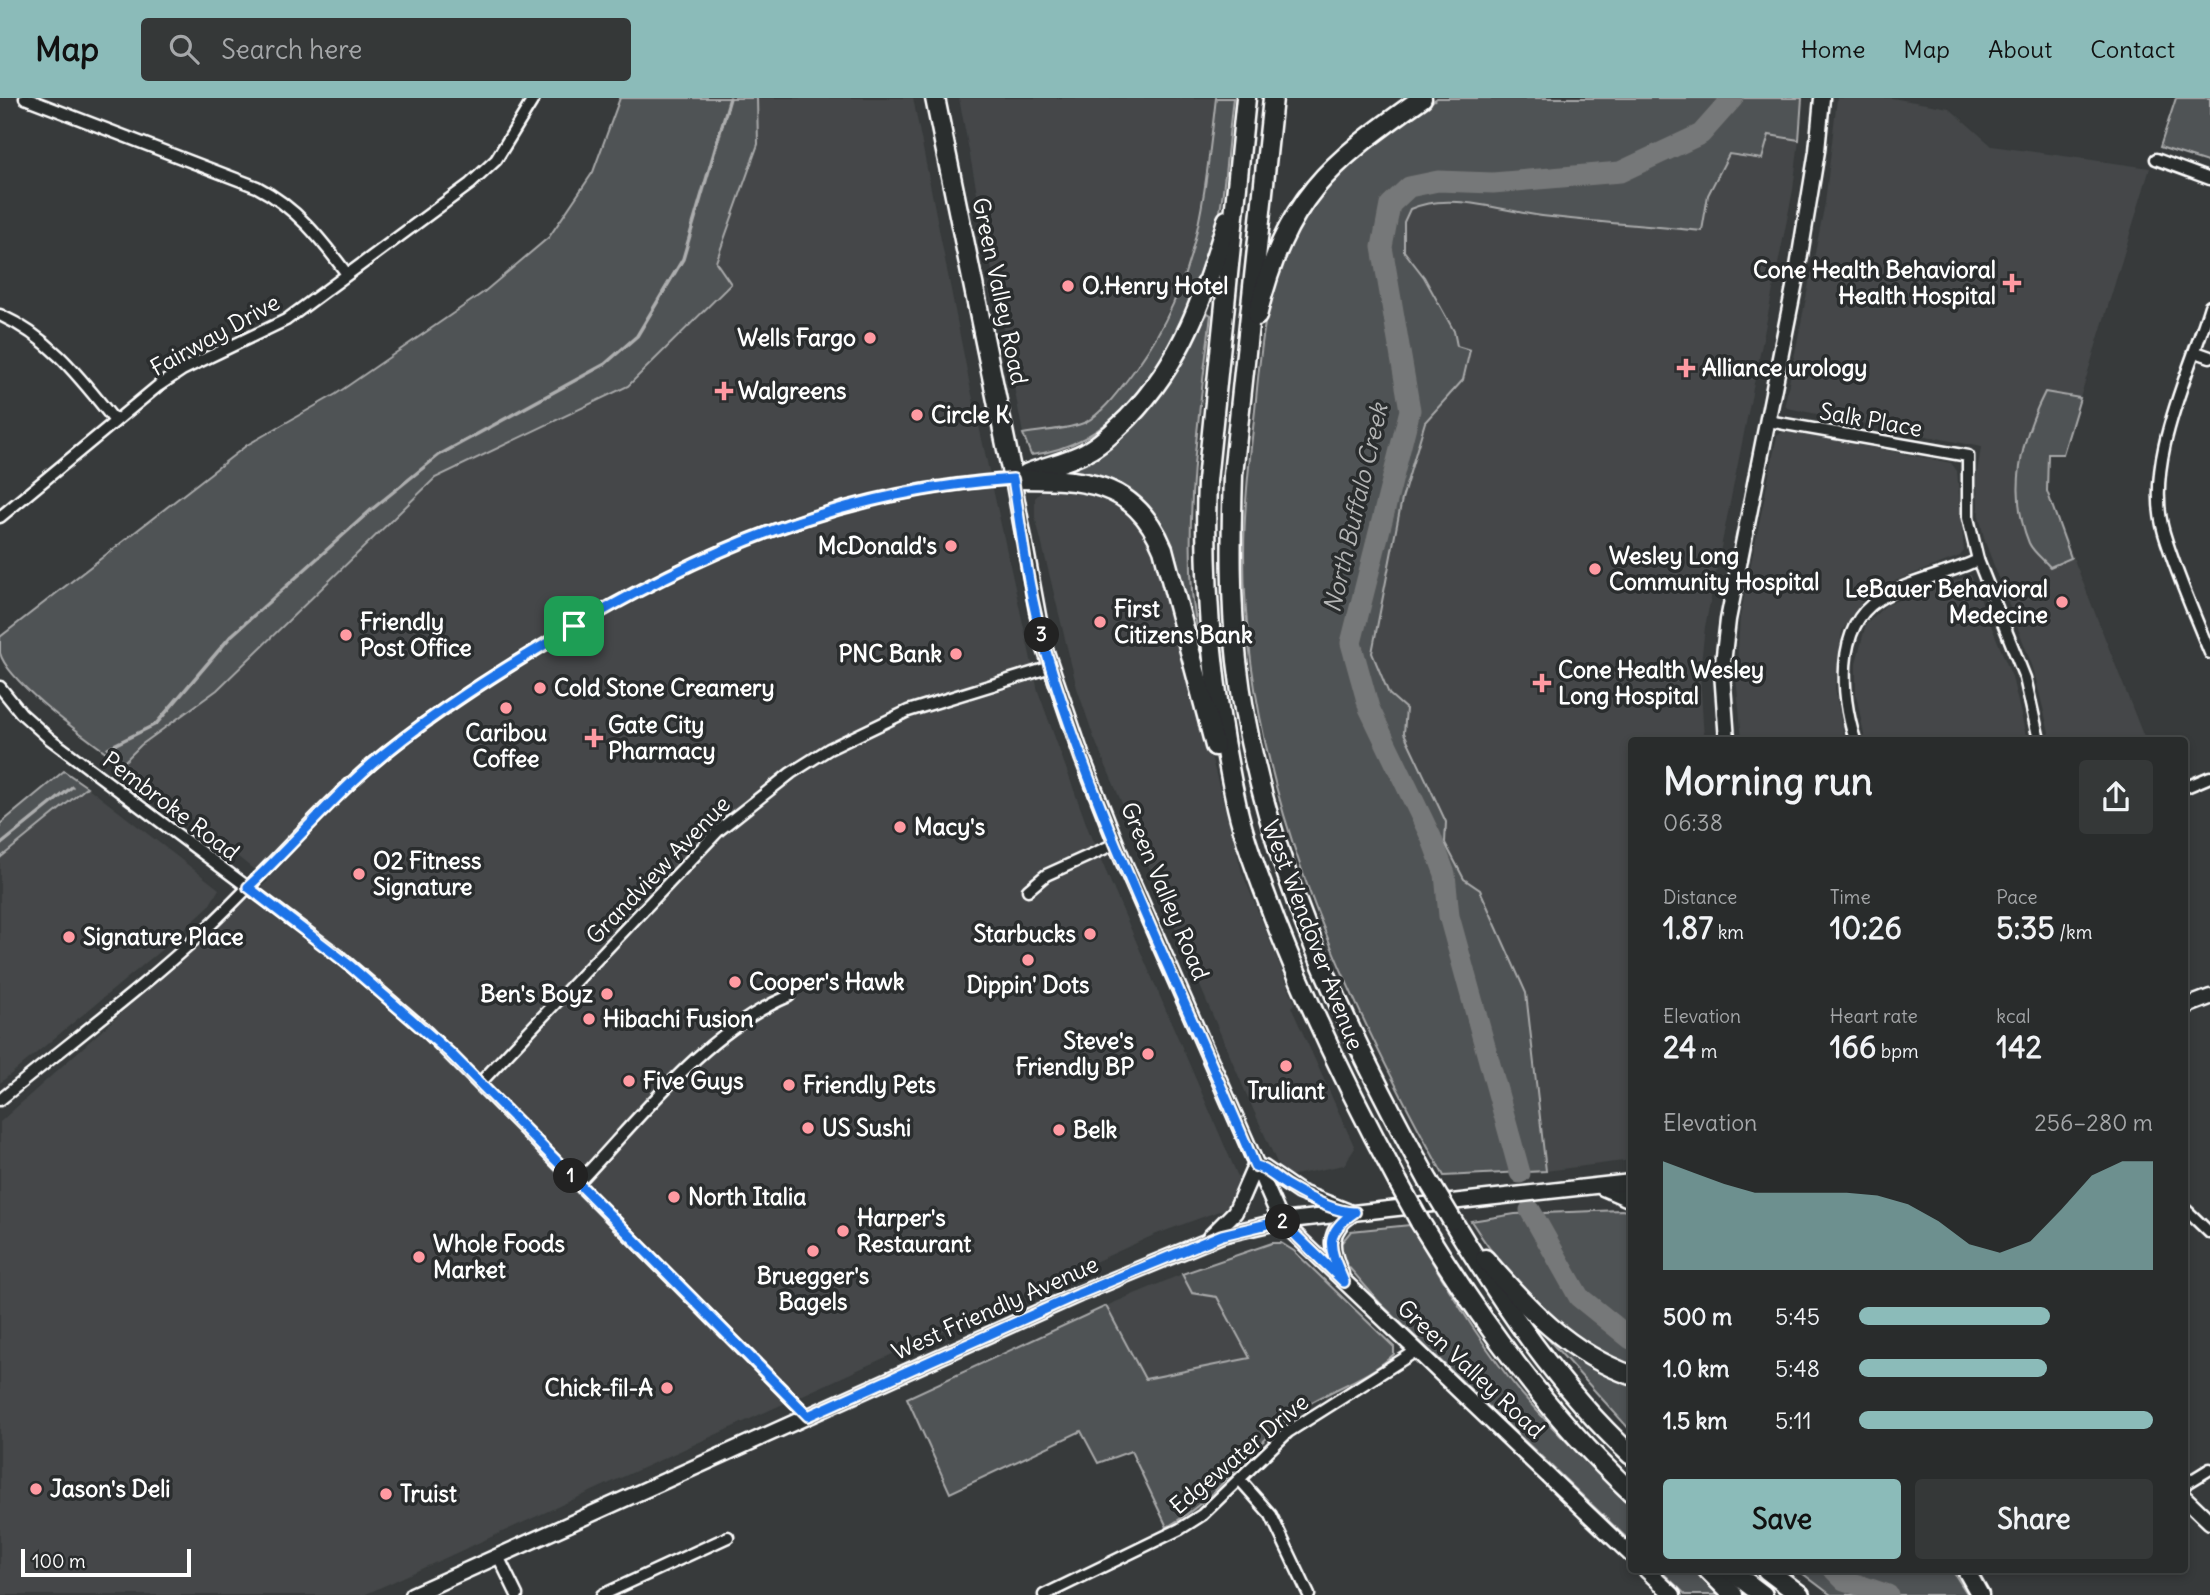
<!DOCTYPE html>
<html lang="en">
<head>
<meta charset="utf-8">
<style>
  body { margin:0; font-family:Delius,sans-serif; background:#353838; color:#f1f3f6; height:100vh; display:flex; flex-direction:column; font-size:26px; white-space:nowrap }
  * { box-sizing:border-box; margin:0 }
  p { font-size:23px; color:#a5a7a9 }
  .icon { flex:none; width:38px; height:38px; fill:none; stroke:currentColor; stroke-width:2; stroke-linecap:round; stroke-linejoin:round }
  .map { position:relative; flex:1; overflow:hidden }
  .details { position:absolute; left:1628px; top:639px; width:560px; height:836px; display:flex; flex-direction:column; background:#292c2c; border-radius:7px; box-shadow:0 4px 10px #0003,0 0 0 2px #454848 }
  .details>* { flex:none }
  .scale { position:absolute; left:21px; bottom:18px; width:170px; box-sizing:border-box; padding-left:7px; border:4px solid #fff; border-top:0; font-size:19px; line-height:24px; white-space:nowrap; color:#fff; -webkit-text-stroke:5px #2a2d2e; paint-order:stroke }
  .pin { position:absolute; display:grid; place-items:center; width:60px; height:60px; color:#fff; margin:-30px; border-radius:14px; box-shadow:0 4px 10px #0006 }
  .km { position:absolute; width:35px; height:35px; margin:-18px; border-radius:50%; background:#222; color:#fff; font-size:19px; line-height:35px; text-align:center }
  .round { display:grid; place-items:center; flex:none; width:74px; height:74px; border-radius:7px; background:#353838 }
  .headline { display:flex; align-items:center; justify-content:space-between; height:119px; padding:0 35px }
  h1 { font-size:38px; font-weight:800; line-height:52px }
  .figures { display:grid; grid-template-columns:repeat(3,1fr); gap:10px; height:119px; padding:7px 35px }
  .figures div { display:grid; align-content:center }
  .figures b { font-size:30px; font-weight:800 }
  .figures small { font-size:19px; font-weight:400 }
  .figures p { font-size:19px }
  .chart { height:196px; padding:14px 35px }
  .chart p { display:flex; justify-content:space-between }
  .chart svg { width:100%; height:126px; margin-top:7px; fill:#8bbbb9; opacity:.7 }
  .cta { display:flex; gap:14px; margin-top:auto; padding:14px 35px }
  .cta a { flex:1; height:80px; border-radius:7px; background:#8bbbb9; color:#111; font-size:28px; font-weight:800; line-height:80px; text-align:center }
  .cta a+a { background:#353838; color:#f1f3f6 }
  ul { padding:0 35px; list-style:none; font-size:23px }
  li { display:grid; grid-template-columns:112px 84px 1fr; align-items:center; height:52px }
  li i { height:18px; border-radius:9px; background:#8bbbb9 }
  header { display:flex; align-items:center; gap:42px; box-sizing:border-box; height:98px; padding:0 35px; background:#8bbbb9; color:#111 }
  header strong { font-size:33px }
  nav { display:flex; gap:38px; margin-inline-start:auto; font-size:24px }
  .search { width:490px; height:63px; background:#353838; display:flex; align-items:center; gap:18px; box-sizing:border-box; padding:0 24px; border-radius:7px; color:#a5a7a9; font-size:26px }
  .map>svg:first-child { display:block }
</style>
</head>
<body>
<header>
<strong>Map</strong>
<div class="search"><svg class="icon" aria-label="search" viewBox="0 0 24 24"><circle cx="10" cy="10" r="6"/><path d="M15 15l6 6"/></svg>Search here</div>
<nav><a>Home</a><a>Map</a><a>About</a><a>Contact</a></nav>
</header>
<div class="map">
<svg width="2210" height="1497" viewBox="0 0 2210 1497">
  <rect width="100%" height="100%" fill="#373a3b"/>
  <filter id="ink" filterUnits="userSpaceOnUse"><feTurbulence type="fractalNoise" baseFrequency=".0143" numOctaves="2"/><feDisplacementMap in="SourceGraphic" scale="14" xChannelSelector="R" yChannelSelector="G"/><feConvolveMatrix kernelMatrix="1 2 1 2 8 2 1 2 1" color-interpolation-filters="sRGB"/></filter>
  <g filter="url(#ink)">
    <!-- built -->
    <g fill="#444748">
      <path d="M757 0H913L969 283 1038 593 1091 739 1239 1081V1090L1230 1109 1154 1137 364 1497H0V1024L268 783 122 666 141 647 217 592 435 380 628 288 731 186 716 164 758 46Z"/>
      <path d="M959 0H1216L1201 121 1189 169 1147 256 1097 316 1084 325 1023 336Z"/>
      <path d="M1837 0H1892L1949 10 1992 48 2150 70 2063 356H2048L2047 393 2145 642H2051L2033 570 1985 444 1979 418 1976 381 1981 349 1787 310 1785 305 1825 105Z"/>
      <path d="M1769 37 1799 42 1793 92 1705 529 1700 574 1704 642H1631V1062L1546 1073 1526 895 1480 792 1464 781 1445 745 1446 724 1404 635 1406 611 1389 596 1372 555 1402 401 1425 324 1463 282 1469 252 1457 249 1454 233 1424 179 1404 153V124L1410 111 1420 106 1467 104 1540 118 1708 97 1729 56 1762 61Z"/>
      <path d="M1785 332 1951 365 1957 373 1964 453 1960 458 1879 489 1864 500 1842 533 1835 590 1845 642H1742L1736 579 1740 519 1777 338Z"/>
      <path d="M1047 388 1102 395 1135 416 1154 444 1242 774 1295 905 1291 909 1355 1050 1344 1067 1289 1078 1278 1067 1245 993 1094 640 1077 590 1035 418V400Z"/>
      <path d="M1971 477 2012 579 2027 642H1865L1856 596V565L1866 526 1887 506Z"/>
      <path d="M87 689 219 791 209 808 160 853 0 985V760Z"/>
      <path d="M1182 1176 1192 1195 1217 1199 1251 1259 1145 1281 1106 1208Z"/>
    </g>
    <!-- green -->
    <g fill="#505354" stroke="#a8a9aa" stroke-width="2">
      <path d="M620 0H757L758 46 716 164 731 186 628 288 435 380 217 592 141 647 122 666C94 645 8 586 0 555 0 551 0 544 0 539L247 347 336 296 484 194 549 139 593 74Z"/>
      <path d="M1216 0H1233C1227 49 1225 100 1213 148 1209 165 1200 181 1193 198 1163 270 1116 347 1031 357L1023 336C1042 332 1069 332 1086 324 1102 315 1116 296 1127 282 1198 191 1203 109 1216 0Z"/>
      <path d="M1437 0H1802L1799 42 1769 37 1762 61 1729 56 1708 97 1702 133C1649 128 1595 124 1542 118 1501 113 1450 93 1410 111L1404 124V153L1424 179 1454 233 1457 248 1470 252 1463 282 1425 324 1402 401 1372 555 1389 596 1406 611 1404 635 1446 724 1445 745 1464 781 1480 792 1526 895 1546 1073 1444 1078C1338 886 1243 678 1244 454 1244 407 1250 359 1255 312 1261 248 1266 171 1304 117 1327 84 1355 56 1388 33 1404 22 1421 13 1437 0Z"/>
      <path d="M2176 0H2210V65L2160 49Z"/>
      <path d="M1208 215 1211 217C1200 308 1186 400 1192 493 1194 521 1201 549 1206 577H1202C1180 486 1175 368 1052 374L1170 277Z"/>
      <path d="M2045 294 2080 300 2063 356H2048L2047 393 2071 460 2050 469C2044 462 2033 454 2029 445 2008 394 2021 341 2045 294Z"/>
      <path d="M64 673 87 689 0 760V726Z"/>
      <path d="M1622 1112 1631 1114V1269C1555 1230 1517 1195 1471 1123L1515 1116Z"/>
      <path d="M1410 1127C1445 1184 1478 1244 1522 1296 1556 1335 1593 1370 1631 1406V1444L1380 1205 1340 1159 1338 1149 1351 1133Z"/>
      <path d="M1272 1145H1281L1294 1153 1394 1249V1256C1369 1281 1325 1293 1296 1314 1249 1350 1219 1400 1167 1429L1131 1353 1098 1365 1081 1333 950 1395 907 1300 1106 1208 1145 1281 1250 1260 1217 1199 1192 1195 1182 1176Z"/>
      <path d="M1528 1219 1631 1285V1333Z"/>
      <path d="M1660 1472H1701L1724 1497H1686Z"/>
      <path d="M1798 1472H1952L1968 1497H1831Z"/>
    </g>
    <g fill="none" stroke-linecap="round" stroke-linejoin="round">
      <!-- stream -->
      <g stroke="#adaeaf" stroke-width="3.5">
        <path d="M108 650 156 626 231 538 371 412 439 357 605 266 637 238 683 161 730 0"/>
        <path d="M0 747 72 689"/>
      </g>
      <!-- river -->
      <g stroke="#767879" stroke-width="21">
        <path d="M1520 1075 1449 818 1445 776 1431 739 1369 610 1351 545 1410 312 1382 149 1390 107 1409 89 1438 83 1493 85 1620 74 1701 36 1733 0"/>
        <path d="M1530 1112 1579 1199 1631 1241"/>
        <path d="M1834 1472 1844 1482 1888 1497"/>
      </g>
      <!-- street casing -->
      <g stroke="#fff" stroke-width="15">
        <g id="street">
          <path d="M25 0 257 89C296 109 321 141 347 176"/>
          <path d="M2156 61 2210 81"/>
          <path d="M2210 208C2190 274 2143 365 2164 435 2176 475 2194 516 2210 555"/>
          <path d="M0 217C51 240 81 281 115 323"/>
          <path d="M2196 254 2210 259"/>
          <path d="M1768 323 1968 358V420L1978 462 2025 580 2039 642"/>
          <path d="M0 419 158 288 182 272 286 222 470 86 496 62 534 0"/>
          <path d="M0 589 21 615 50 641 337 856 423 930 808 1318"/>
          <path d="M1855 642C1842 600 1834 530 1878 502 1907 483 1946 477 1978 462"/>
          <path d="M2184 690 2210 679"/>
          <path d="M1028 792 1046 777 1117 745"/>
          <path d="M479 986 719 732 791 675 829 651 908 613 1051 569"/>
          <path d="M0 1002C69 945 142 891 207 830 267 774 321 707 385 655 440 611 497 575 557 539 701 452 843 392 1013 381"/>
          <path d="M578 1085C639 1021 705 933 789 898"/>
          <path d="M2184 1110 2210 1135"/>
          <path d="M1241 1383 1271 1417 1309 1497"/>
          <path d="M2184 1387 2210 1371"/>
          <path d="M498 1458 517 1497"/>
          <path d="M602 1497 728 1439"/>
          <path d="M1044 1497 1180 1431 1202 1417 1288 1334 1416 1253"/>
        </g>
      </g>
      <!-- secondary casing -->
      <g stroke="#fff" stroke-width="19">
        <g id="secondary">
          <path d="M1013 381 1043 545 1082 659 1121 758 1281 1123 1631 1457"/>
          <path d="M1727 642 1722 574 1728 522 1798 169 1817 53 1822 0"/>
          <path d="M2184 909 2210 899"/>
          <path d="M1255 1068 1264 1070 1299 1094 1347 1113"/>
          <path d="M1603 1090 1631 1102"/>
          <path d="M1210 1139 1235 1114 1255 1068"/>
          <path d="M1341 1176C1330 1150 1327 1133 1352 1116"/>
          <path d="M2184 1399 2210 1424"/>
          <path d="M1646 1472 1673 1497"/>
          <path d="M412 1497 1079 1196 1222 1137 1281 1123 1631 1084"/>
        </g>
      </g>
      <!-- primary casing -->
      <g stroke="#fff" stroke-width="21">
        <path id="primary" d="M1966 1472 1980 1497"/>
      </g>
      <!-- highway casing -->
      <g stroke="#fff" stroke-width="23">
        <g id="highway">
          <path d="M935 0 1013 381"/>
          <path d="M1246 0 1207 383C1203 493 1213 601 1237 709 1246 748 1262 787 1276 825 1311 914 1352 999 1398 1084"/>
          <path d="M1273 0 1233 377C1231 439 1230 501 1237 563 1258 747 1339 920 1428 1082"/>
          <path d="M1257 218C1286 100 1327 67 1422 0"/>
          <path d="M1026 376C1046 368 1068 364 1086 354 1102 346 1115 332 1128 320 1183 263 1205 196 1227 122"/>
          <path d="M1013 381C1079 381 1134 380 1163 451L1215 648"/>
          <path d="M1452 1122C1503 1207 1558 1289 1631 1357"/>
          <path d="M1420 1124C1480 1222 1547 1315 1631 1394"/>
          <path d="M1485 1161C1526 1209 1570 1256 1631 1277"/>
          <path d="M1708 1472 1733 1497"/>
          <path d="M1730 1472 1763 1497"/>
          <path d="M1767 1472 1800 1497"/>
        </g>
      </g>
      <!-- street -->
      <use href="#street" stroke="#2a2d2e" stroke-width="10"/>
      <!-- secondary -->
      <use href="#secondary" stroke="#2a2d2e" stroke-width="14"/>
      <!-- primary -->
      <use href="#primary" stroke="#2a2d2e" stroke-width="16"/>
      <!-- highway -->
      <use href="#highway" stroke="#2a2d2e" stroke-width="18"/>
      <!-- highway-bridge casing -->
      <g stroke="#fff" stroke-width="23" stroke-linecap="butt">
        <g id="highway-bridge">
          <path d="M1428 1082 1452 1122"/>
          <path d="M1398 1084 1420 1124"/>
        </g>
      </g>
      <!-- highway-bridge -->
      <use href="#highway-bridge" stroke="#2a2d2e" stroke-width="18"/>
    </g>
  </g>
  <g fill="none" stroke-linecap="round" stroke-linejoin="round" filter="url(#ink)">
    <!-- route casing -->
    <g stroke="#fff" stroke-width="14">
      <path id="route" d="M1013 381C1022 436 1028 494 1044 547 1096 726 1184 896 1255 1068 1268 1071 1276 1081 1288 1088 1305 1098 1335 1115 1355 1114 1321 1137 1330 1151 1344 1184L1281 1123 1222 1137 1079 1196 808 1318 450 955 349 867 248 789C294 746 335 696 384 656 438 612 495 576 554 541 701 452 839 393 1013 381Z"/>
    </g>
    <!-- route -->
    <use href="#route" stroke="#1a73e8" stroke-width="9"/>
  </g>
  <!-- markers -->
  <g fill="#ff9aa2" stroke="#2a2d2e" stroke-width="2.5">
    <path d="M2008.5 174.5h7v7h7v7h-7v7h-7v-7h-7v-7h7z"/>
    <circle cx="1068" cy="188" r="7"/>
    <circle cx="870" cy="240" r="7"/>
    <path d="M1682.5 259.5h7v7h7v7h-7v7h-7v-7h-7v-7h7z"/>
    <path d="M720.5 282.5h7v7h7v7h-7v7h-7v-7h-7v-7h7z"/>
    <circle cx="917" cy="317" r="7"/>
    <circle cx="951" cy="448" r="7"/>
    <circle cx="1595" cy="471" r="7"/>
    <circle cx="2062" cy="504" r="7"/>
    <circle cx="1100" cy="524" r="7"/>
    <circle cx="346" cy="537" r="7"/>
    <circle cx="956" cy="556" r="7"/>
    <path d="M1538.5 574.5h7v7h7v7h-7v7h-7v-7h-7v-7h7z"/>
    <circle cx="540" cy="590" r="7"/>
    <circle cx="506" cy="610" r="7"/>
    <path d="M590.5 629.5h7v7h7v7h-7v7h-7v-7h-7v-7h7z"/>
    <circle cx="900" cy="729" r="7"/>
    <circle cx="359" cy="776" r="7"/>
    <circle cx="1090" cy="836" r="7"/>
    <circle cx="69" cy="839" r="7"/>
    <circle cx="1028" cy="862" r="7"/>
    <circle cx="735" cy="884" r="7"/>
    <circle cx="607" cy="896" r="7"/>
    <circle cx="589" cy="921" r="7"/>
    <circle cx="1148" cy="956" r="7"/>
    <circle cx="1286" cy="968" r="7"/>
    <circle cx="629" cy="983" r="7"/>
    <circle cx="789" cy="987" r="7"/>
    <circle cx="808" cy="1030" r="7"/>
    <circle cx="1059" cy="1032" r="7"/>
    <circle cx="674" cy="1099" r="7"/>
    <circle cx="843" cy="1133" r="7"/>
    <circle cx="813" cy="1153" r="7"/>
    <circle cx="419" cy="1159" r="7"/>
    <circle cx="667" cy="1290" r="7"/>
    <circle cx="36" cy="1391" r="7"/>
    <circle cx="386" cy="1396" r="7"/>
  </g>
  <g text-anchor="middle" stroke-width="7" stroke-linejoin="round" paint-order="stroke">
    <!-- poi labels -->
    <g font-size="23" font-weight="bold" fill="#fff" stroke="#2a2d2e" text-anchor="start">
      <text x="1996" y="180" text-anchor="end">Cone Health Behavioral<tspan x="1996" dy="26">Health Hospital</tspan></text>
      <text x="1082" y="196">O.Henry Hotel</text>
      <text x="856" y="248" text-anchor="end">Wells Fargo</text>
      <text x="1702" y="278">Alliance urology</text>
      <text x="738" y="301">Walgreens</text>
      <text x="931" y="325">Circle K</text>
      <text x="937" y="456" text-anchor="end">McDonald's</text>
      <text x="1609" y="466">Wesley Long<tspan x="1609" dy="26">Community Hospital</tspan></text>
      <text x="2048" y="499" text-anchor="end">LeBauer Behavioral<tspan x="2048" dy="26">Medecine</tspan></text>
      <text x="1114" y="519">First<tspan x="1114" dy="26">Citizens Bank</tspan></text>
      <text x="360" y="532">Friendly<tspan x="360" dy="26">Post Office</tspan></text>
      <text x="942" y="564" text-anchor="end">PNC Bank</text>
      <text x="1558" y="580">Cone Health Wesley<tspan x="1558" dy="26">Long Hospital</tspan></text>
      <text x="554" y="598">Cold Stone Creamery</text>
      <text x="608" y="635">Gate City<tspan x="608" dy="26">Pharmacy</tspan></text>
      <text x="506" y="643" text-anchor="middle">Caribou<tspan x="506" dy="26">Coffee</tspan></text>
      <text x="914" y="737">Macy's</text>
      <text x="373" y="771">O2 Fitness<tspan x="373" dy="26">Signature</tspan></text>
      <text x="1076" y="844" text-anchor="end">Starbucks</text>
      <text x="83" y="847">Signature Place</text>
      <text x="749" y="892">Cooper's Hawk</text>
      <text x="1028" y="895" text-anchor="middle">Dippin' Dots</text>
      <text x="593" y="904" text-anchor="end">Ben's Boyz</text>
      <text x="603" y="929">Hibachi Fusion</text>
      <text x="1134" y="951" text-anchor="end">Steve's<tspan x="1134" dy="26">Friendly BP</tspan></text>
      <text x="643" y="991">Five Guys</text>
      <text x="803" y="995">Friendly Pets</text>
      <text x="1286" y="1001" text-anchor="middle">Truliant</text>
      <text x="822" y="1038">US Sushi</text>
      <text x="1073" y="1040">Belk</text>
      <text x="688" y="1107">North Italia</text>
      <text x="857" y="1128">Harper's<tspan x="857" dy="26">Restaurant</tspan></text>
      <text x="433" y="1154">Whole Foods<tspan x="433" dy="26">Market</tspan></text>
      <text x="813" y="1186" text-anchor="middle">Bruegger's<tspan x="813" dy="26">Bagels</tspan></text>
      <text x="653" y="1298" text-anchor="end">Chick-fil-A</text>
      <text x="50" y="1399">Jason's Deli</text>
      <text x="400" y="1404">Truist</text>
    </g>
    <!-- street labels -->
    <g font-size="23" fill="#fff" stroke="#2a2d2e">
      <text transform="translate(1000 193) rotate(78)" y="8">Green Valley Road</text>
      <text transform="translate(215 237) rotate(-29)" y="8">Fairway Drive</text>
      <text transform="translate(1871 322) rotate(10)" y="8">Salk Place</text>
      <text transform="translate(171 708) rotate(37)" y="8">Pembroke Road</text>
      <text transform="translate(658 772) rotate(-46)" y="8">Grandview Avenue</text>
      <text transform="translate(1165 793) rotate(67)" y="8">Green Valley Road</text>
      <text transform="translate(1313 837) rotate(69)" y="8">West Wendover Avenue</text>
      <text transform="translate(995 1210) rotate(-24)" y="8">West Friendly Avenue</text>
      <text transform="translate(1471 1271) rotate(43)" y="8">Green Valley Road</text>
      <text transform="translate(1239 1356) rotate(-40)" y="8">Edgewater Drive</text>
    </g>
    <!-- water labels -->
    <g font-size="24" font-style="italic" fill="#b4b5b5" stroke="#2a2d2e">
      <text transform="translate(1356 410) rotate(-77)" y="8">North Buffalo Creek</text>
    </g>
  </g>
</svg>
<div class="scale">100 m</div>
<div class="pin" style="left:574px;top:528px;background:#1e9e55"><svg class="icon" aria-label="arrive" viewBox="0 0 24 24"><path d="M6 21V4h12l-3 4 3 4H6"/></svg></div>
<b class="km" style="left:571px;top:1078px">1</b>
<b class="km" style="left:1283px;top:1124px">2</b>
<b class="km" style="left:1042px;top:537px">3</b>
<section class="details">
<div class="headline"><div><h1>Morning run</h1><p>06:38</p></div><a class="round"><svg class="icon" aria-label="share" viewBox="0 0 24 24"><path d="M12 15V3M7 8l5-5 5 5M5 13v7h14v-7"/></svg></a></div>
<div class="figures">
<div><p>Distance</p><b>1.87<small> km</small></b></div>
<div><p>Time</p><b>10:26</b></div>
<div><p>Pace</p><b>5:35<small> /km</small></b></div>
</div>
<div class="figures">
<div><p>Elevation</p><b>24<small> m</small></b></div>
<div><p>Heart rate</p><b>166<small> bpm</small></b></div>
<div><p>kcal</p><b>142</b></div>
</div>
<div class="chart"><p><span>Elevation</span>256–280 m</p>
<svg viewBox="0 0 160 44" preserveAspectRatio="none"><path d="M0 44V6L10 10L20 14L30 17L40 17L50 17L60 17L70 18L80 21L90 27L100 35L110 38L120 34L130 23L140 11L150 6L160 6V44z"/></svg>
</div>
<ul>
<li><b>500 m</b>5:45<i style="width:65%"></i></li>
<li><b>1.0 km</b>5:48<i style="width:64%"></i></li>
<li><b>1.5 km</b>5:11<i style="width:100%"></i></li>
</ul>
<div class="cta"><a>Save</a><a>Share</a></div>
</section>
</div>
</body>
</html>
